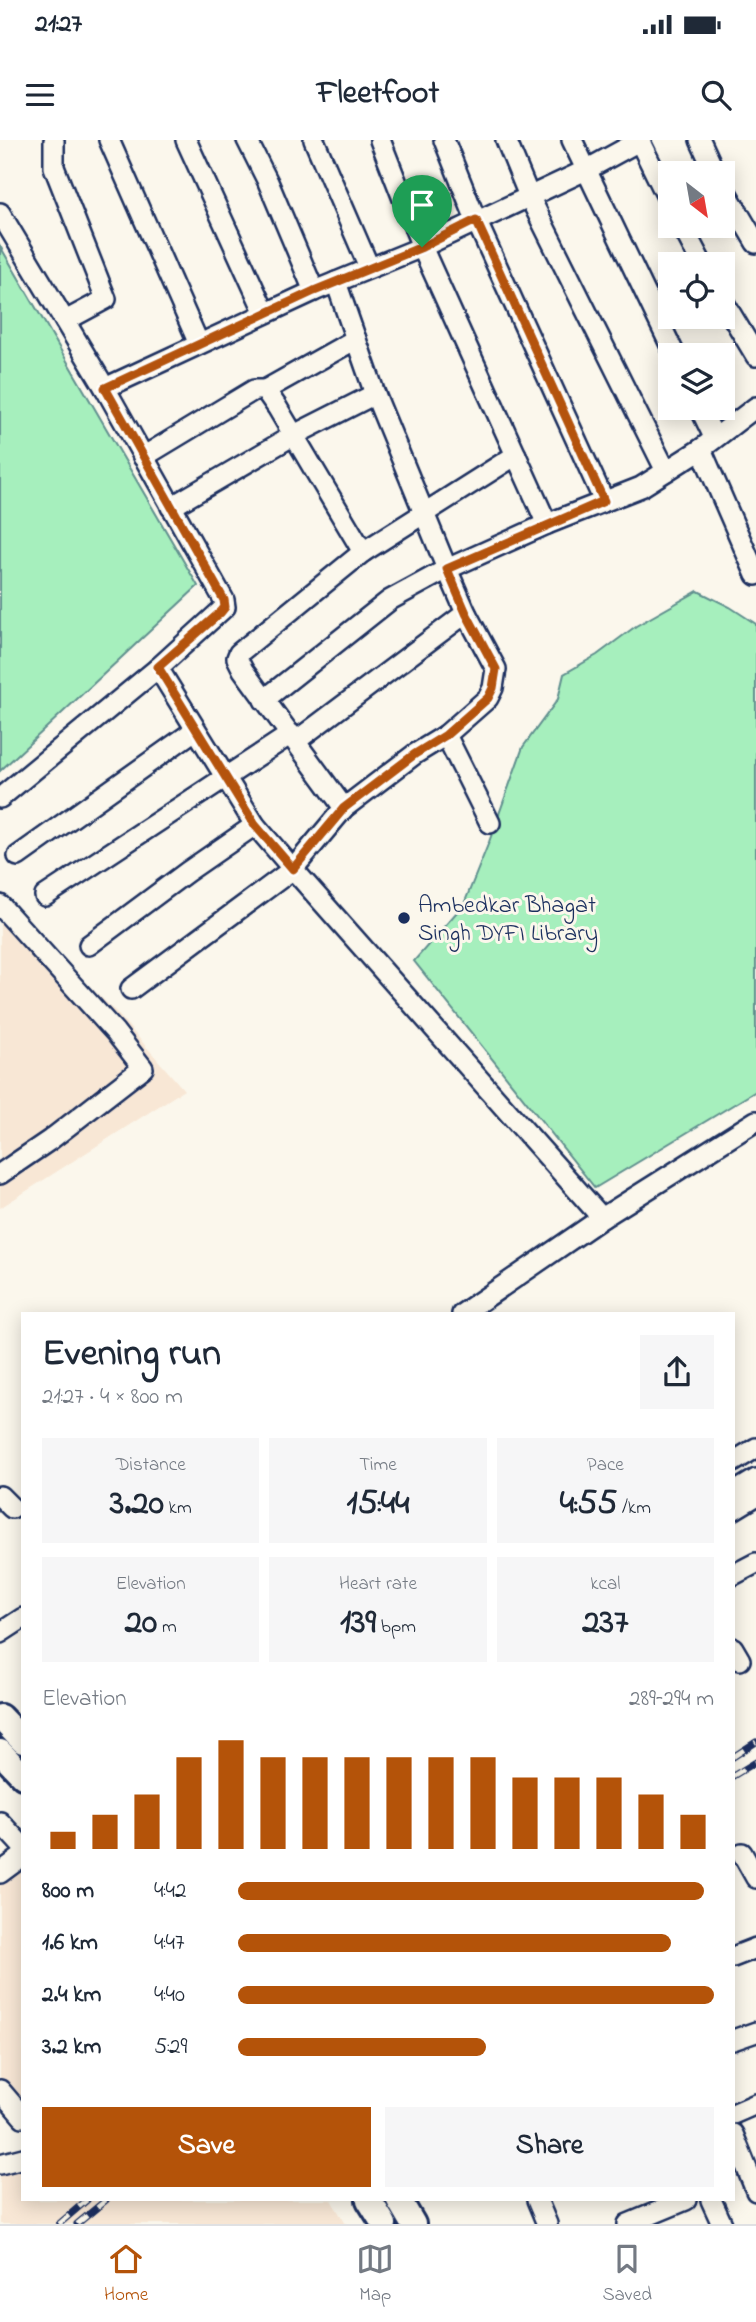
<!DOCTYPE html>
<html lang="en">
<head>
<meta charset="utf-8">
<style>
  body { margin:0; font-family:"Indie Flower",sans-serif; background:#f6f6f7; color:#1f2937; height:100vh; display:flex; flex-direction:column; font-size:26px; white-space:nowrap }
  * { box-sizing:border-box; margin:0 }
  p { font-size:23px; color:#747a83 }
  .icon { flex:none; width:38px; height:38px; fill:none; stroke:currentColor; stroke-width:2; stroke-linecap:round; stroke-linejoin:round }
  .map { position:relative; flex:1; overflow:hidden }
  .drawer { position:absolute; left:21px; top:1172px; width:714px; height:889px; display:flex; flex-direction:column; background:#fff; border-radius:0px; box-shadow:0 4px 18px #0003 }
  .drawer>* { flex:none }
  .needle { width:46px; rotate:149deg }
  .buttons { position:absolute; left:658px; top:21px; display:grid; gap:14px }
  .buttons a { display:grid; place-items:center; width:77px; height:77px; border-radius:0px; background:#fff; box-shadow:0 4px 18px #0003; font-size:35px }
  .pin { position:absolute; display:grid; place-items:center; width:60px; height:60px; color:#fff; margin:-72px -30px; border-radius:50% 50% 50% 0; rotate:-45deg; box-shadow:0 0 7px #0007 }
  .pin .icon { rotate:45deg }
  .round { display:grid; place-items:center; flex:none; width:74px; height:74px; border-radius:0px; background:#f6f6f7 }
  .overview { display:flex; align-items:center; justify-content:space-between; height:119px; padding:0 21px }
  h1 { font-size:38px; font-weight:800; line-height:52px }
  .metrics { display:grid; grid-template-columns:repeat(3,1fr); gap:10px; height:119px; padding:7px 21px }
  .metrics div { display:grid; align-content:center; border-radius:0px; background:#f6f6f7; text-align:center }
  .metrics b { font-size:35px; font-weight:800 }
  .metrics small { font-size:19px; font-weight:400 }
  .metrics p { font-size:19px }
  .chart { height:196px; padding:14px 21px }
  .chart p { display:flex; justify-content:space-between }
  .chart svg { width:100%; height:126px; margin-top:7px; stroke:#b45309; stroke-width:6 }
  .primary-button { display:flex; gap:14px; margin-top:auto; padding:14px 21px }
  .primary-button a { flex:1; height:80px; border-radius:0px; background:#b45309; color:#fff; font-size:28px; font-weight:800; line-height:80px; text-align:center }
  .primary-button a+a { background:#f6f6f7; color:#1f2937 }
  ul { padding:0 21px; list-style:none; font-size:23px }
  li { display:grid; grid-template-columns:112px 84px 1fr; align-items:center; height:52px }
  li i { height:18px; border-radius:9px; background:#b45309 }
  .status { display:flex; justify-content:space-between; align-items:center; height:49px; padding:0 35px; background:#fff; direction:ltr }
  .status svg { height:19px; fill:currentColor }
  header { display:flex; justify-content:space-between; align-items:center; height:91px; padding:0 21px; background:#fff; font-size:32px; font-weight:800 }
  .tabs { display:flex; justify-content:space-around; align-items:center; height:98px; border-top:2px solid #e0e1e3; background:#fff; font-size:19px; color:#747a83 }
  .tabs a { display:grid; justify-items:center; gap:4px }
  .tabs .current { color:#b45309 }
  .map>svg:first-child { display:block }
</style>
</head>
<body>
<div class="status"><b>21:27</b><svg viewBox="0 0 49 12"><path d="M0 12V9h3v3zM5 12V6h3v6zM10 12V3h3v9zM15 12V0h3v12zM26 1h20v11H26zM47 4h2v5h-2z"/></svg></div>
<header><svg class="icon" aria-label="menu" viewBox="0 0 24 24"><path d="M4 6h16M4 12h16M4 18h16"/></svg>Fleetfoot<svg class="icon" aria-label="search" viewBox="0 0 24 24"><circle cx="10" cy="10" r="6"/><path d="M15 15l6 6"/></svg></header>
<div class="map">
<svg width="756" height="2084" viewBox="0 0 756 2084">
  <rect width="100%" height="100%" fill="#fbf7ec"/>
  <filter id="ink" filterUnits="userSpaceOnUse"><feTurbulence type="fractalNoise" baseFrequency=".0143" numOctaves="2"/><feDisplacementMap in="SourceGraphic" scale="14" xChannelSelector="R" yChannelSelector="G"/><feConvolveMatrix kernelMatrix="1 2 1 2 8 2 1 2 1" color-interpolation-filters="sRGB"/></filter>
  <g filter="url(#ink)">
    <!-- built -->
    <g fill="#f8e7d5">
      <path d="M0 758 116 872 184 950 0 1068Z"/>
      <path d="M23 1716V1972L0 1941V1733Z"/>
      <path d="M23 2012V2060H331L346 2084H0V2018Z"/>
    </g>
    <!-- green -->
    <g fill="#a6efbd" stroke="#608f8e" stroke-width="2">
      <path d="M0 106 198 446 0 631Z"/>
      <path d="M698 451 730 467 756 484V951L595 1048 414 821 464 764 489 702 523 607 558 559 564 534 597 515 636 486Z"/>
    </g>
    <g fill="none" stroke-linecap="round" stroke-linejoin="round">
      <!-- minor casing -->
      <g stroke="#1b2f5e" stroke-width="24">
        <g id="minor">
          <path d="M54 0V27L106 159 65 181"/>
          <path d="M109 0 199 204"/>
          <path d="M186 0 265 173"/>
          <path d="M247 0 268 42 314 151"/>
          <path d="M314 0 369 127"/>
          <path d="M380 0 422 107 547 384"/>
          <path d="M444 0 476 80 604 361"/>
          <path d="M506 0 529 56 666 331"/>
          <path d="M572 0 675 215"/>
          <path d="M639 0 670 63"/>
          <path d="M700 0 715 33"/>
          <path d="M723 47 756 103"/>
          <path d="M0 73 105 248 224 460 225 467 158 528 0 658"/>
          <path d="M682 86 702 124"/>
          <path d="M723 161 756 216"/>
          <path d="M105 248 314 151 422 107 586 30 641 0"/>
          <path d="M265 250 356 199"/>
          <path d="M700 268 714 297"/>
          <path d="M701 309 756 435"/>
          <path d="M143 317 254 250H265L277 267 363 412"/>
          <path d="M171 367 294 295 375 254"/>
          <path d="M264 560 390 460 447 429 375 254 336 142"/>
          <path d="M446 595 490 683"/>
          <path d="M296 601 466 473"/>
          <path d="M344 668 243 530 237 518 239 513 363 412 516 315"/>
          <path d="M18 716 195 590"/>
          <path d="M45 756 291 594"/>
          <path d="M0 765 115 892 143 928 50 1000 0 1034"/>
          <path d="M89 805 187 732 255 685"/>
          <path d="M131 849 293 729 255 685 158 528"/>
          <path d="M602 1078 293 729 344 668 415 614 446 595 488 558 493 548 496 529 466 473 447 429 547 384 641 347 701 309 756 267"/>
          <path d="M462 1174 602 1078 756 981"/>
          <path d="M733 1322 756 1308"/>
          <path d="M733 1353 756 1339"/>
          <path d="M0 1356 12 1368"/>
          <path d="M733 1370 756 1356"/>
          <path d="M733 1435 756 1423"/>
          <path d="M0 1493 23 1478"/>
          <path d="M733 1508 740 1520"/>
          <path d="M0 1682 23 1707"/>
          <path d="M742 1713 756 1738"/>
          <path d="M0 1733 23 1716"/>
          <path d="M733 1817 756 1808"/>
          <path d="M733 1900 756 1892"/>
          <path d="M0 1950 23 1977"/>
          <path d="M733 1974 756 1964"/>
          <path d="M733 1994 756 2051"/>
          <path d="M0 2024 23 2018"/>
          <path d="M537 2060 547 2084"/>
          <path d="M711 2060 722 2084"/>
          <path d="M628 2084 686 2060"/>
        </g>
      </g>
      <!-- major casing -->
      <g stroke="#1b2f5e" stroke-width="30">
        <g id="major">
          <path d="M0 1577 23 1601"/>
          <path d="M0 1612 23 1636"/>
          <path d="M369 2060 384 2084"/>
          <path d="M399 2060 413 2084"/>
        </g>
      </g>
      <!-- minor -->
      <use href="#minor" stroke="#fbf7ec" stroke-width="19"/>
      <!-- major -->
      <use href="#major" stroke="#fbf7ec" stroke-width="24"/>
      <!-- rail casing -->
      <g stroke="#1b2f5e" stroke-width="7">
        <g id="rail">
          <path d="M733 1617 756 1602"/>
          <path d="M733 1636 756 1622"/>
          <path d="M59 2084 87 2060"/>
          <path d="M77 2084 106 2060"/>
        </g>
      </g>
      <!-- rail -->
      <use href="#rail" stroke="#fbf7ec" stroke-width="4.5" stroke-dasharray="13" stroke-linecap="butt"/>
    </g>
  </g>
  <g fill="none" stroke-linecap="round" stroke-linejoin="round" filter="url(#ink)">
    <!-- route casing -->
    <g stroke="#fff" stroke-width="14">
      <path id="route" d="M476 80 604 361 447 429 466 473 496 529 493 548 488 558 446 595 415 614 344 668 293 729 255 685 158 527 221 472 225 467 224 460 105 248 314 151 422 107Z"/>
    </g>
    <!-- route -->
    <use href="#route" stroke="#b45309" stroke-width="9"/>
  </g>
  <!-- markers -->
  <circle fill="#1b2f5e" stroke="#fbf7ec" stroke-width="2.5" cx="404" cy="778" r="7"/>
  <g text-anchor="middle" stroke-width="6" stroke-linejoin="round" paint-order="stroke">
    <!-- poi labels -->
    <g font-size="24" fill="#1b2f5e" stroke="#fbf7ec" text-anchor="start">
      <text x="418" y="772">Ambedkar Bhagat<tspan x="418" dy="28">Singh DYFI Library</tspan></text>
    </g>
  </g>
</svg>
<div class="buttons">
<a><svg class="needle" viewBox="-14 -14 28 28"><path d="M0-13l5 13h-10z" fill="#e53935"/><path d="M0 13l5-13h-10z" fill="#747a83"/></svg></a>
<a><svg class="icon" aria-label="locate" viewBox="0 0 24 24"><circle cx="12" cy="12" r="6"/><path d="M12 2v4M12 18v4M2 12h4M18 12h4"/></svg></a>
<a><svg class="icon" aria-label="layers" viewBox="0 0 24 24"><path d="M12 4l9 5-9 5-9-5zM3 14l9 5 9-5"/></svg></a>
</div>
<div class="pin" style="left:422px;top:107px;background:#1e9e55"><svg class="icon" aria-label="arrive" viewBox="0 0 24 24"><path d="M6 21V4h12l-3 4 3 4H6"/></svg></div>
<section class="drawer">
<div class="overview"><div><h1>Evening run</h1><p>21:27 · 4 × 800 m</p></div><a class="round"><svg class="icon" aria-label="share" viewBox="0 0 24 24"><path d="M12 15V3M7 8l5-5 5 5M5 13v7h14v-7"/></svg></a></div>
<div class="metrics">
<div><p>Distance</p><b>3.20<small> km</small></b></div>
<div><p>Time</p><b>15:44</b></div>
<div><p>Pace</p><b>4:55<small> /km</small></b></div>
</div>
<div class="metrics">
<div><p>Elevation</p><b>20<small> m</small></b></div>
<div><p>Heart rate</p><b>139<small> bpm</small></b></div>
<div><p>kcal</p><b>237</b></div>
</div>
<div class="chart"><p><span>Elevation</span>289–294 m</p>
<svg viewBox="0 0 160 44" preserveAspectRatio="none"><path d="M5 44V38M15 44V32M25 44V25M35 44V12M45 44V6M55 44V12M65 44V12M75 44V12M85 44V12M95 44V12M105 44V12M115 44V19M125 44V19M135 44V19M145 44V25M155 44V32"/></svg>
</div>
<ul>
<li><b>800 m</b>4:42<i style="width:98%"></i></li>
<li><b>1.6 km</b>4:47<i style="width:91%"></i></li>
<li><b>2.4 km</b>4:40<i style="width:100%"></i></li>
<li><b>3.2 km</b>5:29<i style="width:52%"></i></li>
</ul>
<div class="primary-button"><a>Save</a><a>Share</a></div>
</section>
</div>
<nav class="tabs">
<a class="current"><svg class="icon" aria-label="home" viewBox="0 0 24 24"><path d="M3 11l9-7 9 7M6 9v11h12V9"/></svg>Home</a>
<a><svg class="icon" aria-label="map" viewBox="0 0 24 24"><path d="M3 6l6-2 6 2 6-2v14l-6 2-6-2-6 2zM9 4v14M15 6v14"/></svg>Map</a>
<a><svg class="icon" aria-label="saved" viewBox="0 0 24 24"><path d="M7 4h10v16l-5-4-5 4z"/></svg>Saved</a>
</nav>
</body>
</html>
